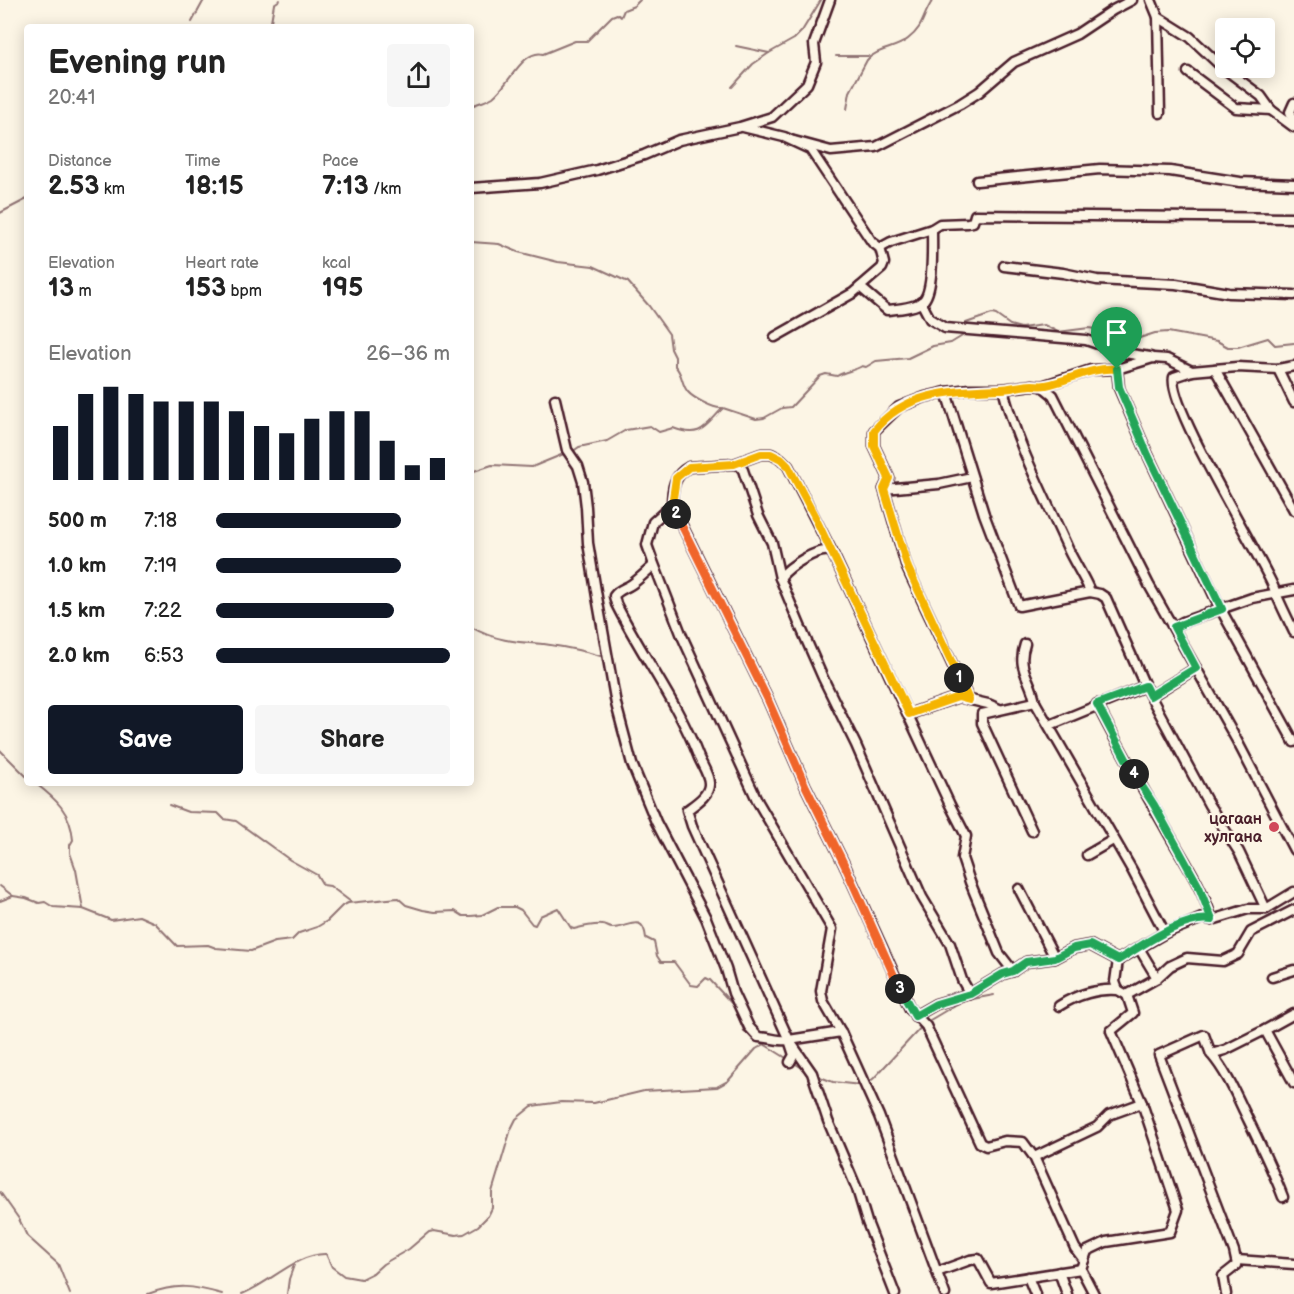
<!DOCTYPE html>
<html lang="en">
<head>
<meta charset="utf-8">
<style>
  body { margin:0; font-family:"Balsamiq Sans",sans-serif; background:#f6f6f6; color:#222; height:100vh; display:flex; flex-direction:column; font-size:22px; white-space:nowrap }
  * { box-sizing:border-box; margin:0 }
  p { font-size:20px; color:#767676 }
  .icon { flex:none; width:33px; height:33px; fill:none; stroke:currentColor; stroke-width:2; stroke-linecap:round; stroke-linejoin:round }
  .map { position:relative; flex:1; overflow:hidden }
  .drawer { position:absolute; left:24px; top:24px; width:450px; height:762px; display:flex; flex-direction:column; background:#fff; border-radius:6px; box-shadow:0 3px 15px #0003 }
  .drawer>* { flex:none }
  .tools { position:absolute; left:1215px; top:18px; display:grid; gap:12px }
  .tools a { display:grid; place-items:center; width:60px; height:60px; border-radius:6px; background:#fff; box-shadow:0 3px 15px #0003; font-size:30px }
  .pin { position:absolute; display:grid; place-items:center; width:51px; height:51px; color:#fff; margin:-62px -26px; border-radius:50% 50% 50% 0; rotate:-45deg; box-shadow:0 0 6px #0007 }
  .pin .icon { rotate:45deg }
  .km { position:absolute; width:30px; height:30px; margin:-15px; border-radius:50%; background:#222; color:#fff; font-size:16px; line-height:30px; text-align:center }
  .round { display:grid; place-items:center; flex:none; width:63px; height:63px; border-radius:6px; background:#f6f6f6 }
  .overview { display:flex; align-items:center; justify-content:space-between; height:102px; padding:0 24px }
  h1 { font-size:33px; font-weight:800; line-height:45px }
  .stats { display:grid; grid-template-columns:repeat(3,1fr); gap:9px; height:102px; padding:6px 24px }
  .stats div { display:grid; align-content:center }
  .stats b { font-size:26px; font-weight:800 }
  .stats small { font-size:16px; font-weight:400 }
  .stats p { font-size:16px }
  .chart { height:168px; padding:12px 24px }
  .chart p { display:flex; justify-content:space-between }
  .chart svg { width:100%; height:108px; margin-top:6px; stroke:#111827; stroke-width:6 }
  .primary-button { display:flex; gap:12px; margin-top:auto; padding:12px 24px }
  .primary-button a { flex:1; height:69px; border-radius:6px; background:#111827; color:#fff; font-size:24px; font-weight:800; line-height:69px; text-align:center }
  .primary-button a+a { background:#f6f6f6; color:#222 }
  ul { padding:0 24px; list-style:none; font-size:20px }
  li { display:grid; grid-template-columns:96px 72px 1fr; align-items:center; height:45px }
  li i { height:15px; border-radius:8px; background:#111827 }
  .map>svg:first-child { display:block }
</style>
</head>
<body>
<div class="map">
<svg width="1294" height="1294" viewBox="0 0 1294 1294">
  <rect width="100%" height="100%" fill="#fcf5e5"/>
  <filter id="ink" filterUnits="userSpaceOnUse"><feTurbulence type="fractalNoise" baseFrequency=".0167" numOctaves="2"/><feDisplacementMap in="SourceGraphic" scale="12" xChannelSelector="R" yChannelSelector="G"/><feConvolveMatrix kernelMatrix="1 2 1 2 8 2 1 2 1" color-interpolation-filters="sRGB"/></filter>
  <g filter="url(#ink)">
    <g fill="none" stroke-linecap="round" stroke-linejoin="round">
      <!-- stream -->
      <g stroke="#917474" stroke-width="2">
        <path d="M192 22 204 0"/>
        <path d="M270 27 274 4 280 0"/>
        <path d="M736 46 769 53"/>
        <path d="M836 56H868"/>
        <path d="M732 87 753 64 769 53 794 39 802 31 821 0"/>
        <path d="M471 106C478 103 487 101 493 97 509 85 523 49 543 54L575 41H587L612 16 617 14 621 17 624 10 634 6 640 0"/>
        <path d="M847 109 850 92 867 60C876 49 896 49 908 39 925 26 922 15 933 0"/>
        <path d="M0 213 27 199"/>
        <path d="M471 242 499 244 518 252 558 262 593 266 628 282 649 306 669 334 671 349 675 357V366C683 374 681 384 688 392 693 398 714 409 722 408"/>
        <path d="M962 327 966 323 992 314 996 315 1010 325 1021 328 1044 325 1058 332 1089 328 1101 330 1117 343H1124L1155 333 1168 332 1217 341 1228 347H1238L1268 338 1275 345 1294 343"/>
        <path d="M572 452 579 447 607 441 626 430 650 426 659 432 673 428C702 439 705 426 723 408L756 419 764 418 782 408 791 407 820 376 826 374 837 376C845 371 854 371 862 366L866 367 876 361 908 358 933 346 951 343 964 335V332"/>
        <path d="M471 472 492 465 532 467 566 453"/>
        <path d="M471 627C495 641 517 642 544 644 565 647 585 651 604 657"/>
        <path d="M0 750 27 777"/>
        <path d="M35 783C56 799 71 812 73 840L70 845V853L76 870 83 909"/>
        <path d="M169 805 188 812 218 813 224 819 236 821 290 860 317 875 323 885 330 886 351 902"/>
        <path d="M0 886 13 896 26 898 39 903 45 902 53 907 83 909 111 920 139 916 155 923 177 946 208 945 216 948 251 951 275 942 292 940 299 933 317 927 327 921 342 906 348 903 398 898 406 905 423 910 435 912 455 911 463 916H471L482 915 498 907H515L521 910 532 924 535 925 540 916 558 908 571 928 574 929C582 927 595 924 603 925 606 925 609 928 612 928 627 929 643 911 646 938L654 942 657 956 661 962H674L691 985 698 986 706 978 710 980 734 1006 744 1031 754 1038"/>
        <path d="M0 901 13 896"/>
        <path d="M759 1041 807 1071"/>
        <path d="M815 1075 833 1082 861 1085"/>
        <path d="M867 1084 874 1078 925 1023 962 1001 994 995"/>
        <path d="M0 1192 19 1219 27 1236 58 1264 70 1294"/>
        <path d="M148 1294C178 1283 193 1286 222 1294"/>
        <path d="M242 1294C269 1284 297 1253 326 1254L332 1267 344 1276 361 1279 373 1273 383 1264 409 1249 429 1232 434 1231 456 1235 464 1234 478 1226 488 1216 492 1208V1192L511 1129 516 1119 532 1106 561 1102 594 1103 644 1091 717 1087 728 1081 756 1049 763 1045"/>
        <path d="M287 1294 289 1279 294 1265"/>
      </g>
      <!-- minor casing -->
      <g stroke="#4a1f2b" stroke-width="13">
        <g id="minor">
          <path d="M1151 0 1158 17 1160 113"/>
          <path d="M1158 17 1190 37 1222 67 1261 96 1271 110 1294 127"/>
          <path d="M1188 72 1236 108 1271 110"/>
          <path d="M1294 103 1290 112 1294 121"/>
          <path d="M743 127 784 137 810 149 872 242 880 248 884 263 882 268 853 293 775 337"/>
          <path d="M794 141 831 151 876 147 960 104 979 92 1014 62 1077 34 1113 10 1132 0"/>
          <path d="M977 181 1100 169 1170 171 1240 182 1294 184"/>
          <path d="M471 188 540 183 597 170 644 155 679 140 740 127 772 117 807 84 816 62 814 44 830 0"/>
          <path d="M880 248 891 242 932 229 940 224 968 223 973 222 975 215 1294 218"/>
          <path d="M1004 266 1063 273 1097 280 1176 284 1229 293 1294 295"/>
          <path d="M860 287 887 310C897 309 917 308 924 300 934 288 932 245 932 229"/>
          <path d="M921 302 930 319 945 328 1086 340 1124 353 1150 357"/>
          <path d="M1294 366 1278 369 1237 367 1192 371 1174 377C1166 403 1258 551 1273 586 1279 602 1287 617 1294 632"/>
          <path d="M1117 369 1119 388 1148 455 1219 606 1294 742"/>
          <path d="M1215 369 1294 510"/>
          <path d="M1278 369 1294 402"/>
          <path d="M1042 386 1053 395 1149 585 1236 739 1294 850"/>
          <path d="M946 392 984 514 1019 606 1090 592C1088 584 1074 562 1069 551 1046 499 1017 446 1003 389"/>
          <path d="M555 399 567 450 578 466 583 482 586 507 588 543 597 597 616 704 632 764 656 822 706 918 726 969 733 993 749 1027 758 1037C768 1037 781 1042 789 1040L794 1055 790 1062"/>
          <path d="M735 464 739 465 743 470 758 515 772 543 780 578 801 628 823 678 856 745 922 897 950 944 962 980 970 994"/>
          <path d="M884 489 939 484 972 477"/>
          <path d="M672 505 653 522 647 545 652 559 682 636 758 802 832 929 821 991 823 1001 841 1032 879 1116 945 1294"/>
          <path d="M653 563V566C646 572 639 579 632 584 625 589 619 589 614 596L616 604C642 656 678 703 699 758 702 765 709 775 709 783 710 795 695 804 687 810L692 826 789 1040 812 1073 828 1121 857 1189 867 1222 895 1294"/>
          <path d="M780 578C788 567 819 546 832 552"/>
          <path d="M1090 592 1100 594 1106 598 1145 686"/>
          <path d="M1174 627 1183 622 1252 598 1294 590"/>
          <path d="M1025 644C1016 670 1032 679 1035 702L1132 870 1165 933"/>
          <path d="M1151 696 1196 668"/>
          <path d="M969 700 907 568 884 489 889 478 874 446V431L899 407 925 397 946 392 969 389H1003L1032 385 1042 386 1091 370 1117 369 1153 358 1167 359 1192 371"/>
          <path d="M1097 704C1119 749 1145 791 1169 834 1185 862 1203 888 1212 920"/>
          <path d="M909 714 958 697 988 704 999 709"/>
          <path d="M1050 725 1145 686 1209 805 1239 852 1266 909"/>
          <path d="M1032 831 982 723V714L1035 702"/>
          <path d="M1087 855 1113 840"/>
          <path d="M1019 889 1055 958"/>
          <path d="M1139 948 1157 978"/>
          <path d="M1118 960 1165 933 1195 921 1202 918 1212 920 1248 909H1266L1294 892"/>
          <path d="M1013 971 999 953 970 882 962 858 966 836 950 805 832 552 788 466 781 459 771 454H761L734 464 689 467C674 475 672 488 672 505L768 700 806 787 845 866 910 1009 926 1026 980 1143 986 1146 1005 1141 1023 1142 1034 1157 1097 1127 1109 1115 1142 1103"/>
          <path d="M1272 977 1294 970"/>
          <path d="M1059 1006C1076 995 1098 988 1118 990"/>
          <path d="M1294 1014 1265 1030 1294 1083"/>
          <path d="M915 1016 936 1004 970 994 1003 974 1013 971 1026 962 1055 958 1074 948 1090 945 1118 960 1115 982 1118 990 1127 995"/>
          <path d="M789 1040 841 1032"/>
          <path d="M1211 1054C1225 1070 1235 1092 1244 1111 1258 1140 1272 1168 1283 1197"/>
          <path d="M1034 1157 1075 1248 1084 1260"/>
          <path d="M1237 1260 1294 1264"/>
          <path d="M937 1272 970 1260 978 1259 991 1283 1081 1269"/>
          <path d="M1059 1272 1067 1294"/>
          <path d="M1028 1277 1035 1294"/>
          <path d="M1094 1294 1081 1269 1087 1251 1106 1242 1170 1232 1178 1210 1142 1103 1111 1031 1133 1013 1127 995 1157 978 1170 966 1187 958 1223 961 1238 954 1251 932 1294 910"/>
          <path d="M1226 1294 1223 1276 1237 1265 1234 1251 1159 1055 1204 1035 1211 1054 1225 1050 1265 1030"/>
        </g>
      </g>
      <!-- minor -->
      <use href="#minor" stroke="#fcf5e5" stroke-width="8"/>
    </g>
  </g>
  <g fill="none" stroke-linecap="round" stroke-linejoin="round" filter="url(#ink)">
    <!-- split-1 casing -->
    <g stroke="#fff" stroke-width="12">
      <path id="split-1" d="M959 678 908 568 884 489 889 478 874 446V431C904 391 954 391 1000 389 1011 389 1021 385 1032 385 1037 385 1041 386 1046 385 1072 380 1089 367 1117 369"/>
    </g>
    <!-- split-2 casing -->
    <g stroke="#fff" stroke-width="12">
      <path id="split-2" d="M676 514 672 505 676 478 689 467 734 464 761 454H771L781 459 788 466 814 515 909 714 958 697 969 700 959 678"/>
    </g>
    <!-- split-3 casing -->
    <g stroke="#fff" stroke-width="12">
      <path id="split-3" d="M676 514 768 700 806 787 845 866 900 989"/>
    </g>
    <!-- split-4 casing -->
    <g stroke="#fff" stroke-width="12">
      <path id="split-4" d="M900 989 915 1016 936 1004 970 994 1003 974 1013 971 1026 962 1055 958 1074 948 1090 945 1118 960C1142 946 1184 915 1212 920L1199 887 1154 805 1134 774"/>
    </g>
    <!-- split-5 casing -->
    <g stroke="#fff" stroke-width="12">
      <path id="split-5" d="M1117 369 1119 387 1148 455 1222 609 1174 627 1196 668 1150 696 1145 686 1097 704 1134 774"/>
    </g>
    <!-- split-1 -->
    <use href="#split-1" stroke="#f5b400" stroke-width="8"/>
    <!-- split-2 -->
    <use href="#split-2" stroke="#f5b400" stroke-width="8"/>
    <!-- split-3 -->
    <use href="#split-3" stroke="#f0652b" stroke-width="8"/>
    <!-- split-4 -->
    <use href="#split-4" stroke="#22a559" stroke-width="8"/>
    <!-- split-5 -->
    <use href="#split-5" stroke="#22a559" stroke-width="8"/>
  </g>
  <!-- markers -->
  <circle fill="#d1495b" stroke="#fcf5e5" stroke-width="2" cx="1274" cy="827" r="6"/>
  <g text-anchor="middle" stroke-width="4.5" stroke-linejoin="round" paint-order="stroke">
    <!-- poi labels -->
    <g font-size="16" font-weight="bold" fill="#4a1f2b" stroke="#fcf5e5" text-anchor="end">
      <text x="1262" y="824">цагаан<tspan x="1262" dy="18">хулгана</tspan></text>
    </g>
  </g>
</svg>
<div class="tools">
<a><svg class="icon" aria-label="locate" viewBox="0 0 24 24"><circle cx="12" cy="12" r="6"/><path d="M12 2v4M12 18v4M2 12h4M18 12h4"/></svg></a>
</div>
<div class="pin" style="left:1117px;top:369px;background:#1e9e55"><svg class="icon" aria-label="arrive" viewBox="0 0 24 24"><path d="M6 21V4h12l-3 4 3 4H6"/></svg></div>
<b class="km" style="left:959px;top:678px">1</b>
<b class="km" style="left:676px;top:514px">2</b>
<b class="km" style="left:900px;top:989px">3</b>
<b class="km" style="left:1134px;top:774px">4</b>
<section class="drawer">
<div class="overview"><div><h1>Evening run</h1><p>20:41</p></div><a class="round"><svg class="icon" aria-label="share" viewBox="0 0 24 24"><path d="M12 15V3M7 8l5-5 5 5M5 13v7h14v-7"/></svg></a></div>
<div class="stats">
<div><p>Distance</p><b>2.53<small> km</small></b></div>
<div><p>Time</p><b>18:15</b></div>
<div><p>Pace</p><b>7:13<small> /km</small></b></div>
</div>
<div class="stats">
<div><p>Elevation</p><b>13<small> m</small></b></div>
<div><p>Heart rate</p><b>153<small> bpm</small></b></div>
<div><p>kcal</p><b>195</b></div>
</div>
<div class="chart"><p><span>Elevation</span>26–36 m</p>
<svg viewBox="0 0 160 44" preserveAspectRatio="none"><path d="M5 44V22M15 44V9M25 44V6M35 44V9M45 44V12M55 44V12M65 44V12M75 44V16M85 44V22M95 44V25M105 44V19M115 44V16M125 44V16M135 44V28M145 44V38M155 44V35"/></svg>
</div>
<ul>
<li><b>500 m</b>7:18<i style="width:79%"></i></li>
<li><b>1.0 km</b>7:19<i style="width:79%"></i></li>
<li><b>1.5 km</b>7:22<i style="width:76%"></i></li>
<li><b>2.0 km</b>6:53<i style="width:100%"></i></li>
</ul>
<div class="primary-button"><a>Save</a><a>Share</a></div>
</section>
</div>
</body>
</html>
